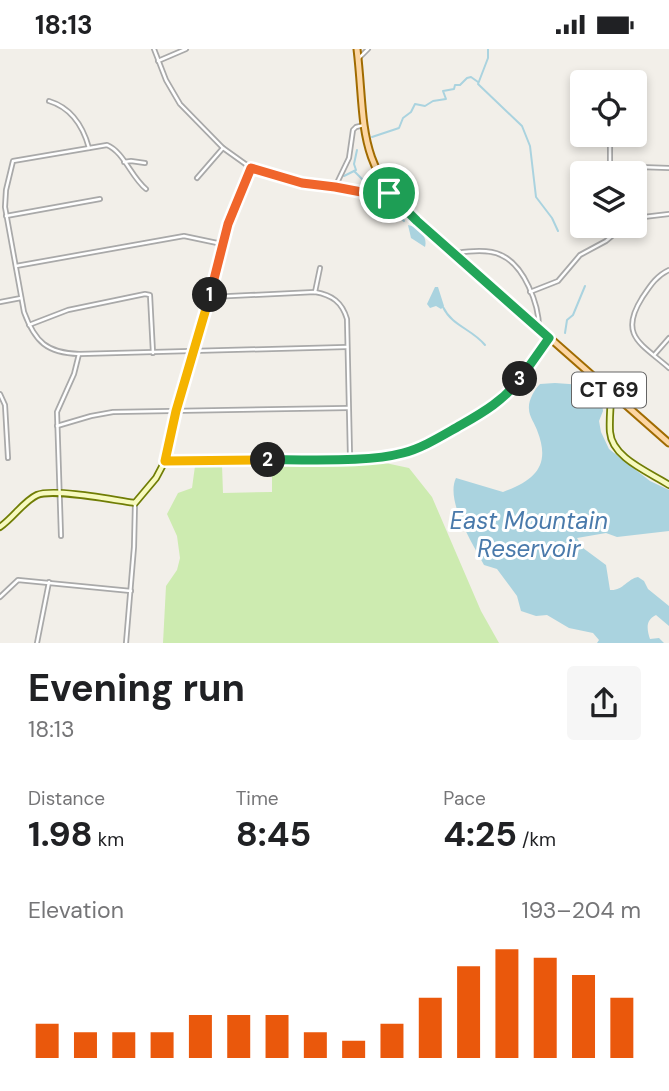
<!DOCTYPE html>
<html lang="en">
<head>
<meta charset="utf-8">
<style>
  body { margin:0; font-family:"DM Sans",sans-serif; background:#f6f6f6; color:#202124; height:100vh; display:flex; flex-direction:column; font-size:26px; white-space:nowrap }
  * { box-sizing:border-box; margin:0 }
  p { font-size:23px; color:#757577 }
  .icon { flex:none; width:38px; height:38px; fill:none; stroke:currentColor; stroke-width:2; stroke-linecap:round; stroke-linejoin:round }
  .map { position:relative; height:594px; overflow:hidden }
  .drawer { display:flex; flex-direction:column; background:#fff; flex:1 }
  .drawer>* { flex:none }
  .tools { position:absolute; left:570px; top:21px; display:grid; gap:14px }
  .tools a { display:grid; place-items:center; width:77px; height:77px; border-radius:7px; background:#fff; box-shadow:0 4px 10px #0003; font-size:35px }
  .pin { position:absolute; display:grid; place-items:center; width:60px; height:60px; color:#fff; margin:-30px; border:4px solid #fff; border-radius:50%; box-shadow:0 2px 7px #0007 }
  .km { position:absolute; width:35px; height:35px; margin:-18px; border-radius:50%; background:#222; color:#fff; font-size:19px; line-height:35px; text-align:center }
  .round { display:grid; place-items:center; flex:none; width:74px; height:74px; border-radius:7px; background:#f6f6f6 }
  .head { display:flex; align-items:center; justify-content:space-between; height:119px; padding:0 28px }
  h1 { font-size:38px; font-weight:700; line-height:52px }
  .metrics { display:grid; grid-template-columns:repeat(3,1fr); gap:10px; height:119px; padding:7px 28px }
  .metrics div { display:grid; align-content:center }
  .metrics b { font-size:35px; font-weight:700 }
  .metrics small { font-size:19px; font-weight:400 }
  .metrics p { font-size:19px }
  .chart { height:196px; padding:14px 28px }
  .chart p { display:flex; justify-content:space-between }
  .chart svg { width:100%; height:126px; margin-top:7px; stroke:#ea580c; stroke-width:6 }
  .status { display:flex; justify-content:space-between; align-items:center; height:49px; padding:0 35px; background:#fff; direction:ltr }
  .status svg { height:19px; fill:currentColor }
  .map>svg:first-child { display:block }
</style>
</head>
<body>
<div class="status"><b>18:13</b><svg viewBox="0 0 49 12"><path d="M0 12V9h3v3zM5 12V6h3v6zM10 12V3h3v9zM15 12V0h3v12zM26 1h20v11H26zM47 4h2v5h-2z"/></svg></div>
<div class="map">
<svg width="669" height="594" viewBox="0 0 669 594">
  <rect width="100%" height="100%" fill="#f2efe9"/>
  <!-- grass -->
  <path fill="#cdebb0" d="M376 412 409 419 432 448 481 562 499 594H163L166 537 177 521 180 509 177 487 167 465 178 444 192 439 195 417 222 416 223 444 272 443V414Z"/>
  <!-- water -->
  <g fill="#aad3df">
    <path d="M408 176C418 178 428 187 425 198L411 189Z"/>
    <path d="M435 238H438L444 257 441 260 436 257 430 259 427 255Z"/>
    <path d="M555 334 583 336 598 347 602 353 603 362 599 372 601 383 609 400 650 432 669 441V482L617 488 606 484 577 489 583 499 606 516 610 541C623 542 627 530 638 528L644 532 648 540 669 557V577L656 566C645 571 647 581 650 590L659 589 664 594H597L599 591 593 584 569 579 547 566 536 567 521 562 517 547 497 520 484 516C473 495 445 452 456 429L503 443C536 431 551 416 537 381 535 375 529 367 529 360 528 352 534 341 540 335Z"/>
  </g>
  <g fill="none" stroke-linecap="round" stroke-linejoin="round">
    <!-- stream -->
    <g stroke="#aad3df" stroke-width="2">
      <path d="M488 0V9L478 35 522 77 530 97 536 148 552 169 558 182"/>
      <path d="M372 88 399 79 403 69 411 63 415 55 425 57 433 52 446 50 443 42 454 40 455 36H460L467 29 471 28 478 33"/>
      <path d="M354 122 363 131"/>
      <path d="M344 127 356 121 354 115 357 101"/>
      <path d="M386 153 404 172"/>
      <path d="M443 258C452 277 472 280 485 296"/>
      <path d="M565 284 567 271 573 266 585 237"/>
    </g>
    <!-- street casing -->
    <g stroke="#a9a9a9" stroke-width="6">
      <g id="street">
        <path d="M154 0 166 31 180 55 223 99 251 119 295 133 372 145 389 144"/>
        <path d="M358 10 368 0"/>
        <path d="M158 12 186 0"/>
        <path d="M49 52C72 59 83 77 89 99"/>
        <path d="M124 113 131 112 145 114"/>
        <path d="M610 117 669 119"/>
        <path d="M610 124V96"/>
        <path d="M197 129 223 99"/>
        <path d="M335 138 349 109 353 81 356 78 364 76"/>
        <path d="M146 140C131 128 124 103 107 96L13 112 6 141 5 158 24 263C35 293 47 304 79 305L346 298"/>
        <path d="M6 167 100 150"/>
        <path d="M635 169 669 165"/>
        <path d="M457 204C470 202 489 200 501 206 524 216 539 255 539 279"/>
        <path d="M16 217 184 187 222 195"/>
        <path d="M669 221C656 227 650 237 642 249 618 287 642 295 669 319"/>
        <path d="M315 243 320 219"/>
        <path d="M530 243 558 232 580 206 606 192 624 177"/>
        <path d="M210 248 315 243C332 246 342 253 347 270L350 407"/>
        <path d="M0 253 21 249"/>
        <path d="M29 276 68 261 145 245 150 246 153 304"/>
        <path d="M655 305 669 289"/>
        <path d="M0 345 5 356 8 409"/>
        <path d="M57 377 91 367 113 363 348 359"/>
        <path d="M165 411 176 362 195 303 226 181 251 119"/>
        <path d="M61 487 57 363 74 325 79 305"/>
        <path d="M0 548 18 531 131 542"/>
        <path d="M37 594 49 533"/>
        <path d="M126 594 134 498 135 454"/>
      </g>
    </g>
    <!-- secondary casing -->
    <g stroke="#707d05" stroke-width="8">
      <g id="secondary">
        <path d="M611 344C611 356 609 370 610 383 612 409 649 423 669 436"/>
        <path d="M0 478C13 469 24 452 37 446 53 439 115 451 135 454L156 429 165 412 377 408C415 404 486 370 511 342 526 326 538 307 549 289"/>
      </g>
    </g>
    <!-- primary casing -->
    <g stroke="#a06b00" stroke-width="9">
      <path id="primary" d="M357 0C366 76 355 115 417 172L669 394"/>
    </g>
    <!-- street -->
    <use href="#street" stroke="#fff" stroke-width="2.5"/>
    <!-- secondary -->
    <use href="#secondary" stroke="#f7fabf" stroke-width="4.5"/>
    <!-- primary -->
    <use href="#primary" stroke="#fcd6a4" stroke-width="5"/>
  </g>
  <g fill="none" stroke-linecap="round" stroke-linejoin="round">
    <!-- split-1 casing -->
    <g stroke="#fff" stroke-width="14">
      <path id="split-1" d="M210 246 228 175 251 119 302 134 335 138 372 145 389 144"/>
    </g>
    <!-- split-2 casing -->
    <g stroke="#fff" stroke-width="14">
      <path id="split-2" d="M210 246 176 362 165 412 268 411"/>
    </g>
    <!-- split-3 casing -->
    <g stroke="#fff" stroke-width="14">
      <path id="split-3" d="M268 411C307 410 366 414 403 404 423 399 443 386 461 376 484 363 504 351 520 330"/>
    </g>
    <!-- split-4 casing -->
    <g stroke="#fff" stroke-width="14">
      <path id="split-4" d="M389 144 417 172 549 289 520 330"/>
    </g>
    <!-- split-1 -->
    <use href="#split-1" stroke="#f0652b" stroke-width="9"/>
    <!-- split-2 -->
    <use href="#split-2" stroke="#f5b400" stroke-width="9"/>
    <!-- split-3 -->
    <use href="#split-3" stroke="#22a559" stroke-width="9"/>
    <!-- split-4 -->
    <use href="#split-4" stroke="#22a559" stroke-width="9"/>
  </g>
  <g text-anchor="middle" stroke-width="6" stroke-linejoin="round" paint-order="stroke">
    <!-- shield labels -->
    <rect fill="#fff" stroke="#646464" stroke-width="2" x="572" y="323.5" width="74" height="35" rx="5"/>
    <g font-size="21" font-weight="bold" fill="#222">
      <text x="609" y="348">CT 69</text>
    </g>
    <!-- water labels -->
    <g font-size="24" font-style="italic" fill="#4a7aab" stroke="#fff">
      <text x="529" y="480">East Mountain<tspan x="529" dy="28">Reservoir</tspan></text>
    </g>
  </g>
</svg>
<div class="tools">
<a><svg class="icon" aria-label="locate" viewBox="0 0 24 24"><circle cx="12" cy="12" r="6"/><path d="M12 2v4M12 18v4M2 12h4M18 12h4"/></svg></a>
<a><svg class="icon" aria-label="layers" viewBox="0 0 24 24"><path d="M12 4l9 5-9 5-9-5zM3 14l9 5 9-5"/></svg></a>
</div>
<div class="pin" style="left:389px;top:144px;background:#1e9e55"><svg class="icon" aria-label="arrive" viewBox="0 0 24 24"><path d="M6 21V4h12l-3 4 3 4H6"/></svg></div>
<b class="km" style="left:210px;top:246px">1</b>
<b class="km" style="left:268px;top:411px">2</b>
<b class="km" style="left:520px;top:330px">3</b>
</div>
<section class="drawer">
<div class="head"><div><h1>Evening run</h1><p>18:13</p></div><a class="round"><svg class="icon" aria-label="share" viewBox="0 0 24 24"><path d="M12 15V3M7 8l5-5 5 5M5 13v7h14v-7"/></svg></a></div>
<div class="metrics">
<div><p>Distance</p><b>1.98<small> km</small></b></div>
<div><p>Time</p><b>8:45</b></div>
<div><p>Pace</p><b>4:25<small> /km</small></b></div>
</div>
<div class="chart"><p><span>Elevation</span>193–204 m</p>
<svg viewBox="0 0 160 44" preserveAspectRatio="none"><path d="M5 44V32M15 44V35M25 44V35M35 44V35M45 44V29M55 44V29M65 44V29M75 44V35M85 44V38M95 44V32M105 44V23M115 44V12M125 44V6M135 44V9M145 44V15M155 44V23"/></svg>
</div>
</section>
</body>
</html>
